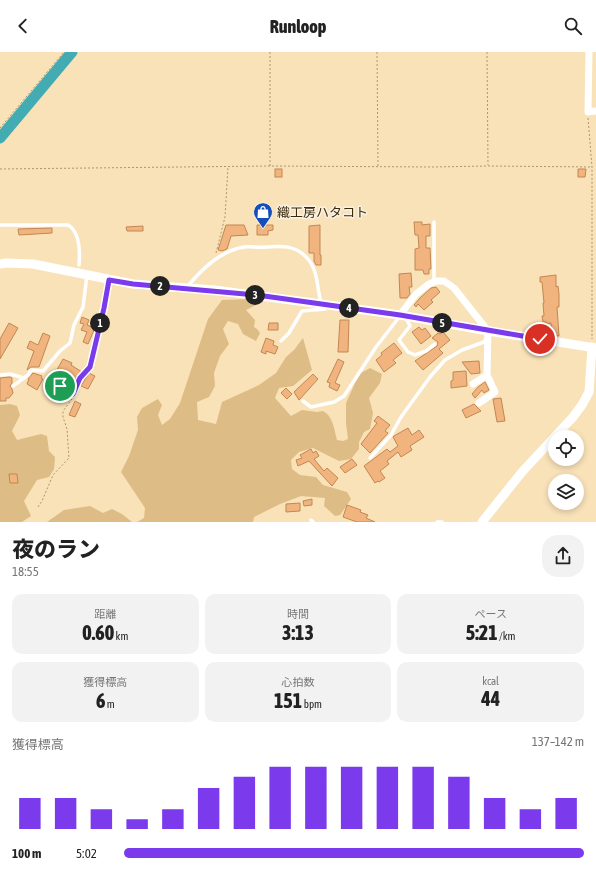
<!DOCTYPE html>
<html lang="ja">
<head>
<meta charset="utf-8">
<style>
  body { margin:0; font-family:"Asap Condensed","Noto Sans JP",sans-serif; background:#f2f2f2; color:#222; height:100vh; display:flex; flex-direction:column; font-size:15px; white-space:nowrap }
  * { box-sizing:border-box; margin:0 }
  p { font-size:13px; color:#767676 }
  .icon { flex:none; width:22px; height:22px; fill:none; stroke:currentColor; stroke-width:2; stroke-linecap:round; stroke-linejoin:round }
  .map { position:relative; height:470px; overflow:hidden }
  .panel { display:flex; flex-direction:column; background:#fff; flex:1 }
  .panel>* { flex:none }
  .tools { position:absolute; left:548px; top:378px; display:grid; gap:8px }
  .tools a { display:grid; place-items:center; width:36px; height:36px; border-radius:50%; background:#fff; box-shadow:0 2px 6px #0003; font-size:20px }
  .pin { position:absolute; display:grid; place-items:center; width:34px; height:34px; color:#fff; margin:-17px; border:2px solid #fff; border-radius:50%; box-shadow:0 1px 4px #0007 }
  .km { position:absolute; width:20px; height:20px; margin:-10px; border-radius:50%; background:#222; color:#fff; font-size:11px; line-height:20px; text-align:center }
  .round { display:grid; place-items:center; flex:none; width:42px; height:42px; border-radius:16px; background:#f2f2f2 }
  .headline { display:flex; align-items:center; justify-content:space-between; height:68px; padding:0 12px }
  h1 { font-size:22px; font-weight:800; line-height:30px }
  .metrics { display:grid; grid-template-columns:repeat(3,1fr); gap:6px; height:68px; padding:4px 12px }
  .metrics div { display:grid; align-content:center; border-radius:10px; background:#f2f2f2; text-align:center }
  .metrics b { font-size:20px; font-weight:800 }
  .metrics small { font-size:11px; font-weight:400 }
  .metrics p { font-size:11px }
  .chart { height:112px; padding:8px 12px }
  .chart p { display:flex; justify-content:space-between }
  .chart svg { width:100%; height:72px; margin-top:4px; stroke:#7c3aed; stroke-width:6 }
  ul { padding:0 12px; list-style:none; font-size:13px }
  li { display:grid; grid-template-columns:64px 48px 1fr; align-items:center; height:30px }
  li i { height:10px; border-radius:5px; background:#7c3aed }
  header { display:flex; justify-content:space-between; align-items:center; height:52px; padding:0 12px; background:#fff; font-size:18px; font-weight:800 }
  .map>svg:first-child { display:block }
</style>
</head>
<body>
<header><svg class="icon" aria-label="back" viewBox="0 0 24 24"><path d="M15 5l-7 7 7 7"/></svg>Runloop<svg class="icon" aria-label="search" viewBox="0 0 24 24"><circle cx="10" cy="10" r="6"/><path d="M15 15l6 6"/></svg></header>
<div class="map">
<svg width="596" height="470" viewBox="0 0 596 470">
  <rect width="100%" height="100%" fill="#f9e2b8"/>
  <!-- green -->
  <g fill="#ddbd85">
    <path d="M251 247 258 252 246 258 255 268 254 275 257 277 260 281 256 289 243 282 238 272 228 269 223 277 229 292 220 304 214 321 215 334 209 345 197 350 198 368 216 372 222 350 259 333 276 321 286 305 294 298 303 286 312 318 293 334 279 336 275 346 291 364 302 358 317 360 323 359C333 364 334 377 337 388L343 389 348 387 346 371V351L355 331 361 321 370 316 382 322 380 331 369 346 373 361 370 377 364 380 359 390V397L351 407 339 409 313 396 299 400 291 408 292 417 300 423 316 425 323 433 347 440 351 447 340 463 335 464 324 454 325 446 301 444 280 452 254 465 253 470H137L144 466 145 456 121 420 129 404 138 378 137 365 142 356 158 347 162 353 158 363 162 373 170 367 180 351 208 267 222 248Z"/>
    <path d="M10 352 17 354 20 363 12 379 17 388 41 382 47 384 49 399 55 405 54 417 49 425 37 428 24 449 31 464 22 470H0V353Z"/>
    <path d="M90 454 103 461 112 457 122 462 132 470H47L64 458Z"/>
  </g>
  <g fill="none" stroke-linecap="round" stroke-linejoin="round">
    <!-- river -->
    <path stroke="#43acb3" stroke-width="11" d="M0 86 72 0"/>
  </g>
  <!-- building -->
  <g fill="#f1b47f" stroke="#c28753">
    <rect x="275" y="117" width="7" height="8"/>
    <path d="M578 117H586L585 125H578Z"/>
    <path d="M414 170H422V173L430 172V184H426V196H430L431 217H429V222H424L423 218H415V197L419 196 418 183H415Z"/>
    <path d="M226 173H244L248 183 231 184 227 197 222 199 218 198Z"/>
    <path d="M257 173H273V178L268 179V183H257Z"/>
    <path d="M320 173V203H321V213H316L314 209V201H309V174Z"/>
    <path d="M143 174V179H127L126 175Z"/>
    <path d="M52 176V181L19 183 18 177Z"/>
    <path d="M411 221 412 235H409L410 242 407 246H400L399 222Z"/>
    <path d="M556 223V235L558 234 559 242V255H557L559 284 551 283V271L546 272V270H543L542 264H544L543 251H544L542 230H540V225Z"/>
    <path d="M436 235 440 240 431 248 433 250 424 258 418 252 416 255 414 253 420 246 431 236Z"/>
    <path d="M82 265 89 268 87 273 95 276 88 292 83 290 87 280 81 278 84 272 80 271Z"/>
    <path d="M340 268H349L348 300H338Z"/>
    <path d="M9 271 18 276 0 307V287Z"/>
    <path d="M269 271H278V278H268Z"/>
    <path d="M419 275 422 278 425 276 431 284 421 292 412 280Z"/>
    <path d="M443 280 450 288 439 297 443 301 423 318 415 309 437 294 438 290 432 286 438 281 440 282Z"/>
    <path d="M43 281 50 284 39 315H31L27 318 34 299 27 296 30 289 38 293Z"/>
    <path d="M266 286 274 289 273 293 278 295 275 302 266 299V302L261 300Z"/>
    <path d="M394 291 402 301 393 308 396 311 384 320 376 308 382 303 381 301Z"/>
    <path d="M63 307 72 311 71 313 82 320 72 337 65 333V332L63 329 53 325Z"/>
    <path d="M338 307 344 310 335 331 340 333 337 339 329 335 330 331 327 330Z"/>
    <path d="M479 309 480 321 471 322 462 310Z"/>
    <path d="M466 319 467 334 451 336V329L453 328V320Z"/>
    <path d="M33 321 42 324 41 326 43 327 37 338 27 332 29 327H28Z"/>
    <path d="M89 321 95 324 88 337 81 334Z"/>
    <path d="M313 322 318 327 299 348 294 340Z"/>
    <path d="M10 325 12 326V331L10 334 12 337 13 341 9 346H6V349H0V326Z"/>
    <path d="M485 330 489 338 484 341 482 338 475 346 472 342 478 335Z"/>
    <path d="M286 336 292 342 287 347 281 341Z"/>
    <path d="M501 346 505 369 497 370 493 347Z"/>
    <path d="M75 349 81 352 75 365 69 363Z"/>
    <path d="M474 352 481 359 466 366 462 358Z"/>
    <path d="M378 364 390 373 385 379 388 381 370 401 361 392 377 371 374 369Z"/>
    <path d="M408 376 412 383 419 378 424 385 410 394 412 398 401 405 398 400 387 409 389 412 380 419 385 426 379 430 378 429 375 431 364 414 387 397 390 400 398 394 393 385 394 384Z"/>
    <path d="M311 397 313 401 316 399 319 404 314 407 324 419 327 416 338 426 332 434 309 409 298 414 296 408 302 406 300 403Z"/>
    <path d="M352 407 357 413 345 421 340 415Z"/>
    <path d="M9 422H17L18 431H10Z"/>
    <path d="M312 447V453L304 454 303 449Z"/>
    <path d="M300 451V459L286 460V452Z"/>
    <path d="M347 453 361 458 360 460 368 463 366 466 375 470H357L343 465Z"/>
  </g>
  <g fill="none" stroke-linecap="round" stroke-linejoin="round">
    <!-- path -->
    <g stroke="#aa9671" stroke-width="1" stroke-dasharray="2 2" stroke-linecap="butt">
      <path d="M270 0V114"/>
      <path d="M377 0 378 114"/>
      <path d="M487 0 488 113"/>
      <path d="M588 66 592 115V287"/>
      <path d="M0 76 64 0"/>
      <path d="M0 117 270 114 433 115 488 114 592 115"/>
      <path d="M216 201 225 165 228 115"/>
      <path d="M38 455 42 449 53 423 69 406 67 377 63 365V359L72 347"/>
    </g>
    <!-- lane -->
    <g stroke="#fff" stroke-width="3.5">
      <path d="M0 173H68C80 180 80 201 79 213"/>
      <path d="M434 230V170"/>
      <path d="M187 235C202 217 220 199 244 195 251 194 259 196 266 195 281 194 295 193 306 205 318 216 317 236 321 251"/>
      <path d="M406 266 410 274 399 288 408 300 415 303 426 299 435 292"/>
      <path d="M281 289 289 281 302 259 325 257 326 255"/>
      <path d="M0 323 10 322 24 326"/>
      <path d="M61 332 60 334C64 338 67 343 73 342L81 326 90 315 104 256 109 228"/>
      <path d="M13 334 28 323 31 318 43 319 60 299 70 291 74 273 83 255 87 223"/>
      <path d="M303 349 311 355 334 350 344 344 376 295 400 264"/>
      <path d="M370 406 391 383 401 365 430 325 445 308 462 298 484 290 486 286"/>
      <path d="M311 468 313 470"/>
      <path d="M437 470H442"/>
    </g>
    <!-- street -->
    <g stroke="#fff" stroke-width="7">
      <path d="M589 0 588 60 596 59"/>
      <path d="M400 263 416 242 429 232 437 229H444L454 236 488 279 487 323 473 332"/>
      <path d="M479 351 495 340 487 323"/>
    </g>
    <!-- secondary -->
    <g stroke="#fff" stroke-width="9">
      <path d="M0 212 6 211 33 212 133 232 215 238 321 252 400 263 488 279 596 296"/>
      <path d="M482 470 522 420 573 365 582 353 589 340 592 295"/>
    </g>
  </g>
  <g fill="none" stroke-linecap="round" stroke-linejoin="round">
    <!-- route casing -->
    <g stroke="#fff" stroke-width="8">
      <path id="route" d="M60 334C64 338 67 343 73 342L80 326 90 315 104 256 109 228 133 232 257 243 400 263 540 287"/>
    </g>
    <!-- route -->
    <use href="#route" stroke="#7c3aed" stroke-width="5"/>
  </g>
  <!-- icons -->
  <defs>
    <g id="shop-pin" transform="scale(1)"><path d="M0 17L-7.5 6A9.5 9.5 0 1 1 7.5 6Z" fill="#154eba" stroke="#f9f1e3"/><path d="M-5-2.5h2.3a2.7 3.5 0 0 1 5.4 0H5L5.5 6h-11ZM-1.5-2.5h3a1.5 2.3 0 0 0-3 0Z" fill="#fff"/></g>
  </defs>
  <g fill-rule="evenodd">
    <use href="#shop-pin" x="263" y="160"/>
  </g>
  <g text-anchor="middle" stroke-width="3" stroke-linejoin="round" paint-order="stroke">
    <!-- poi labels -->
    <g font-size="13" fill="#3a2a0c" stroke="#f9f1e3" text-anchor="start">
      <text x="277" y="165">織工房ハタコト</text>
    </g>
  </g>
</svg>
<div class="tools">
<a><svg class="icon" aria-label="locate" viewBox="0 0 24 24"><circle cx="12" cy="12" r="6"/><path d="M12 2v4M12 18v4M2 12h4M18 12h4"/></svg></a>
<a><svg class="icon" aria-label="layers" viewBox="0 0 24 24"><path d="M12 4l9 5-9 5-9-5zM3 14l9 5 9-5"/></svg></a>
</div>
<div class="pin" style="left:60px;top:334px;background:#1e9e55"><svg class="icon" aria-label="arrive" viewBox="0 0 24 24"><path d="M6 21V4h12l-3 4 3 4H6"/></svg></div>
<div class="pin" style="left:540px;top:287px;background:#d93025"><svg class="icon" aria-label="check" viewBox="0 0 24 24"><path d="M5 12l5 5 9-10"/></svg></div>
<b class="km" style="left:100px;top:271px">1</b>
<b class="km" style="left:160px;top:234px">2</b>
<b class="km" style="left:255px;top:243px">3</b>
<b class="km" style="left:349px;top:256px">4</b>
<b class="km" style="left:442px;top:271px">5</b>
</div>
<section class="panel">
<div class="headline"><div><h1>夜のラン</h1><p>18:55</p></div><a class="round"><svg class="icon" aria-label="share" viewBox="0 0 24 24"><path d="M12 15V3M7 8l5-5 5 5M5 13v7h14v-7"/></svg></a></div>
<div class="metrics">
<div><p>距離</p><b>0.60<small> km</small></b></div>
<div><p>時間</p><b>3:13</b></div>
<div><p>ペース</p><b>5:21<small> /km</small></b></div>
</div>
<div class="metrics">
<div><p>獲得標高</p><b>6<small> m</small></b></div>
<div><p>心拍数</p><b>151<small> bpm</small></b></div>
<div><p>kcal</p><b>44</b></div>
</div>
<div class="chart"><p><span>獲得標高</span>137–142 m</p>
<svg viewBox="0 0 160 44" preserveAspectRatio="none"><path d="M5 44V25M15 44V25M25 44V32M35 44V38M45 44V32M55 44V19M65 44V12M75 44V6M85 44V6M95 44V6M105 44V6M115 44V6M125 44V12M135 44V25M145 44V32M155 44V25"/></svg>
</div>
<ul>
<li><b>100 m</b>5:02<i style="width:100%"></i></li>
</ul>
</section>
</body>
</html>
